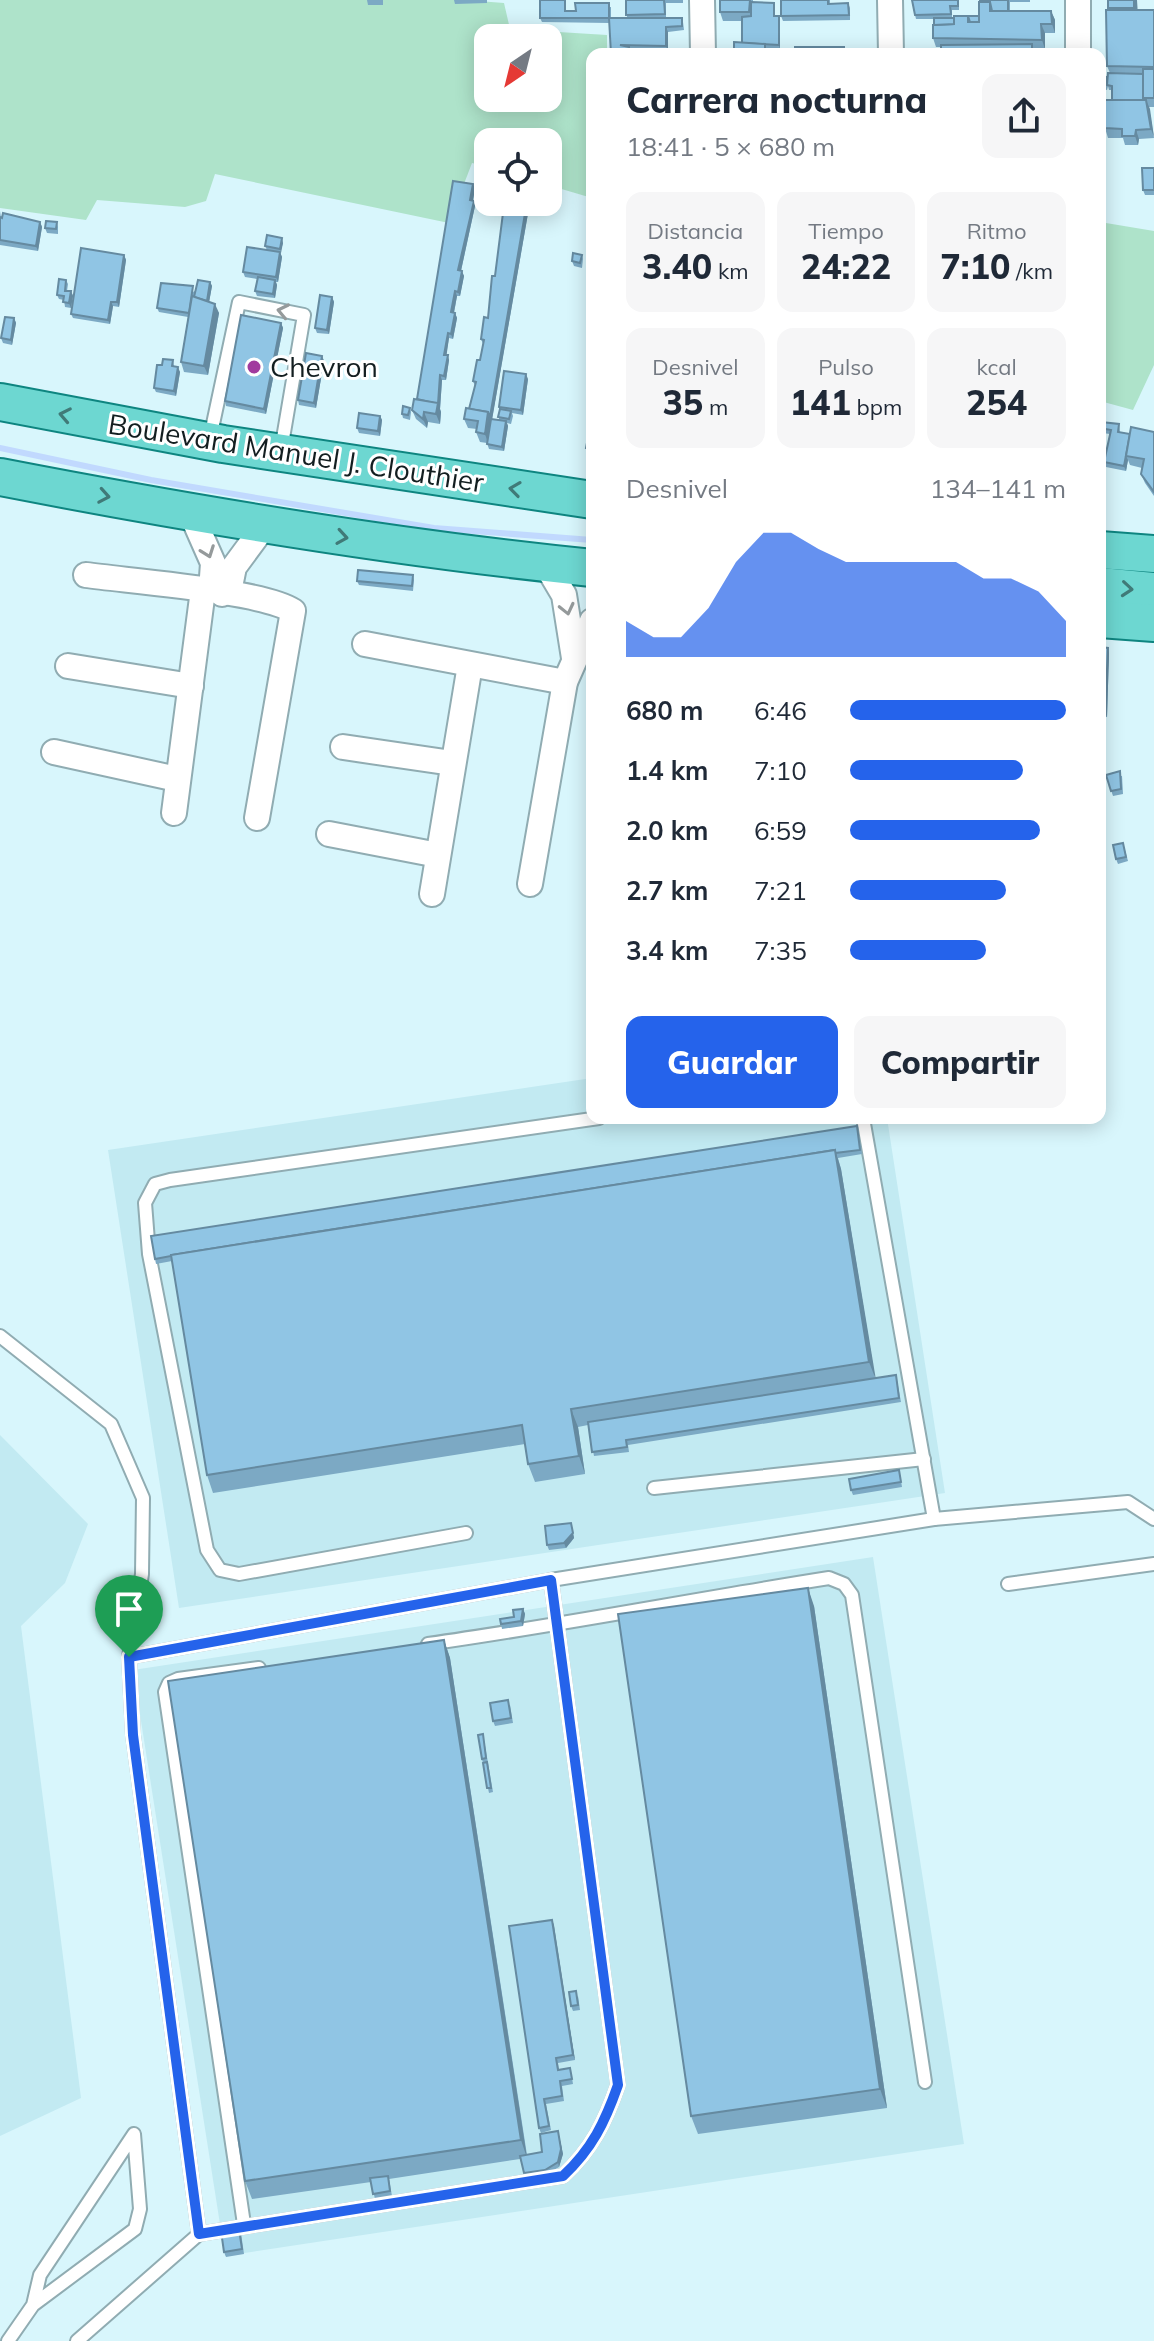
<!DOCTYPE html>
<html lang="es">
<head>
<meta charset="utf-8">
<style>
  body { margin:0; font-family:Mulish,sans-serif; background:#f6f6f7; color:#1f2937; height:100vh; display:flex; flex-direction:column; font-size:30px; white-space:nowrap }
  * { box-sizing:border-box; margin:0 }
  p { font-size:26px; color:#747a83 }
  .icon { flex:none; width:44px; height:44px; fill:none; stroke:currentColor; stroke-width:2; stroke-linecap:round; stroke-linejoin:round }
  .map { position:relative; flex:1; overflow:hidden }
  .panel { position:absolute; left:586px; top:48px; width:520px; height:1076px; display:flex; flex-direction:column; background:#fff; border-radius:16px; box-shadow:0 4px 20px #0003 }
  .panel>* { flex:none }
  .needle { width:52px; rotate:215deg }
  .tools { position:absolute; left:474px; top:24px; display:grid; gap:16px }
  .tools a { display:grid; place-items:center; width:88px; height:88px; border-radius:16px; background:#fff; box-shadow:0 4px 20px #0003; font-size:40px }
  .pin { position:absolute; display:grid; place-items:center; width:68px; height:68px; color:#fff; margin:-82px -34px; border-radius:50% 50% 50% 0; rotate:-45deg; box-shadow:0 0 8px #0007 }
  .pin .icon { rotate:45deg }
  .round { display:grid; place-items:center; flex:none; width:84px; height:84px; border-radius:16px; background:#f6f6f7 }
  .head { display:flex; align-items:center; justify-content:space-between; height:136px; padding:0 40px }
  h1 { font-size:36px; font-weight:800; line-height:60px }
  .metrics { display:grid; grid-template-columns:repeat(3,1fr); gap:12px; height:136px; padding:8px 40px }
  .metrics div { display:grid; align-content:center; border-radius:16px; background:#f6f6f7; text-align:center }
  .metrics b { font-size:34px; font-weight:800 }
  .metrics small { font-size:22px; font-weight:400 }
  .metrics p { font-size:22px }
  .chart { height:224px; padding:16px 40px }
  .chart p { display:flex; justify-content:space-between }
  .chart svg { width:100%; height:144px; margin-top:8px; fill:#2563eb; opacity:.7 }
  .primary-button { display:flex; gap:16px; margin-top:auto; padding:16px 40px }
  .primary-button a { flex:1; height:92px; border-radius:16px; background:#2563eb; color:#fff; font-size:32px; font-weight:800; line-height:92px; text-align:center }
  .primary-button a+a { background:#f6f6f7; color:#1f2937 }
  ul { padding:0 40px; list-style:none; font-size:26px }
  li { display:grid; grid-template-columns:128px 96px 1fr; align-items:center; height:60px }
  li i { height:20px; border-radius:10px; background:#2563eb }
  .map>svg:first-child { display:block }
</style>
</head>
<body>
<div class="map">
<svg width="1154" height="2341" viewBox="0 0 1154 2341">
  <rect width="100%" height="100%" fill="#d8f6fc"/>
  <!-- built -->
  <g fill="#c2eaf2">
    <path d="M592 1078V1118H887L945 1493 179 1608 108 1150Z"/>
    <path d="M0 1435 88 1524 65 1583 21 1626 81 2098 0 2136Z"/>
    <path d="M873 1557 964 2144 225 2256 133 1670Z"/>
  </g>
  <!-- green -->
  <g fill="#aee3ca" fill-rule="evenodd">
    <path d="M0 0H465L504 3 510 29 607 35V54H592V198L548 185V142H488V167L472 163 449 223 215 174 206 201 185 207 97 200 86 220 0 208ZM488 38H548V98H488Z"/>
    <path d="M1100 222 1154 231V365L1133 410 1100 401Z"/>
  </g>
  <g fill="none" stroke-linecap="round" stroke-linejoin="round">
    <!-- stream -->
    <path stroke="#c1d9fe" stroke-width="6" d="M0 448 151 480 434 528 592 540"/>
    <!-- lane casing -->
    <g stroke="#90acb2" stroke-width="16">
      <g id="lane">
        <path d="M210 438 239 302 304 315 281 450"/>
        <path d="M863 1118 934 1519"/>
        <path d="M0 1336 111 1424 143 1498 142 1574 129 1657"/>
        <path d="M654 1488 924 1459"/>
        <path d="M466 1533 239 1574 220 1570 207 1550 149 1254 145 1203 155 1184 170 1180 599 1118"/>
        <path d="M1008 1584 1154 1564"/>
        <path d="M428 1644C562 1625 695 1599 829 1578L844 1584 852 1595 925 2082"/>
        <path d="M244 2224 165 1692 169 1683 178 1679 259 1668"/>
        <path d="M199 2234 563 2176C592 2149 605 2122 618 2085L551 1580"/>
        <path d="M8 2341 33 2305 135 2229 140 2209 134 2134 40 2275 33 2305"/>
        <path d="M77 2341 199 2234 133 1735 129 1657 551 1580 934 1519 1128 1502 1154 1519"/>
      </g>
    </g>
    <!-- street casing -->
    <g stroke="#90acb2" stroke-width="28">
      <g id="street">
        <path d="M702 0 703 54"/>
        <path d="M890 0 891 54"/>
        <path d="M1078 0V54"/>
        <path d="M190 511 213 563 212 577 222 594 231 582 234 567 265 525"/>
        <path d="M545 563 564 595 574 658"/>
        <path d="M86 575C129 581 264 591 293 611L257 818"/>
        <path d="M365 644 565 682"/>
        <path d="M68 666 191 686"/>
        <path d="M343 747 452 763"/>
        <path d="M54 752 177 779"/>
        <path d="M174 813 203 590"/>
        <path d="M329 834 438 855"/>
        <path d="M530 884 565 682 592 621"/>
        <path d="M432 894 470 665"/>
      </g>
    </g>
    <!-- primary casing -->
    <g stroke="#0e8580" stroke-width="40">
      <g id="primary">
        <path d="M0 402 223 444 592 500"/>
        <path d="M0 477C196 515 393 548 592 568"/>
        <path d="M1100 550 1154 554"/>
        <path d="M1100 586 1154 591"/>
        <path d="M1100 619 1154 623"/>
      </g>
    </g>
    <!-- lane -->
    <use href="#lane" stroke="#fff" stroke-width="12"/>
    <!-- street -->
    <use href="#street" stroke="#fff" stroke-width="24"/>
    <!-- primary -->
    <use href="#primary" stroke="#6dd7d1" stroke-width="36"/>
  </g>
  <!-- wall -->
  <g fill="#7ca9c4">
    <path d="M367 0H383V5H368Z"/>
    <path d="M454 0H487V3L455 4Z"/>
    <path d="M626 0H683V3H666V18H682L683 22 684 30 668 32V51L629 50 630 54H611L609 23 542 22 540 18 567 11H576L611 7V18H627Z"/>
    <path d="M720 0H753V2L774 3 775 7V16H779L780 21V49H767L742 43V21H723L720 12Z"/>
    <path d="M781 0H830V4L848 3 850 8V20L783 21 781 16Z"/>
    <path d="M959 0V10H952V18L979 16 980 0H1030V2H1010V11H1051L1055 20V33H1045V49H1033V54H941V47H936L933 38 934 19H916L915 15Z"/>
    <path d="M1108 0H1137V10H1154V107H1149L1154 138 1139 139 1138 145H1125L1123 138H1108L1105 128 1112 100V90H1109L1108 86 1107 90 1100 89V76L1107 77 1110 73 1107 66Z"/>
    <path d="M1154 168V195H1145L1143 190Z"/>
    <path d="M473 184 475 189 473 201 475 206 461 271 464 276 460 296H457L454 313H455L457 318 453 339 449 338 446 355 449 360 446 380H442L440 409 441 412 440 424 428 422 427 428 416 419 412 410 417 399Z"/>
    <path d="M508 202H530L492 419 499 420V407L528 379 523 415 512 413 513 416 511 424 507 423 508 426 504 451 489 449 487 443 480 442 476 432 477 429 468 428 464 419 469 409 475 386 473 381 480 360 483 344 481 339 488 318Z"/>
    <path d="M0 211 1 218 40 222 42 227 38 251 0 245Z"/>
    <path d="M57 222 58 227V234L47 233 45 228Z"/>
    <path d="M283 243 280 253 282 257 278 282H276L277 285 275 298 257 296 255 291 257 279 245 277 243 272 267 250 265 246Z"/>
    <path d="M124 255 126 260 119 307 113 306 110 324 73 318 71 314Z"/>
    <path d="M582 255 583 259 582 268 574 266 572 261Z"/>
    <path d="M66 280 68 284 67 291H71L73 296 71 308 65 307 64 300 59 299 57 295Z"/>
    <path d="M210 282 212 286 209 302 219 313 208 375 184 372 181 362 188 317 159 312 157 308 195 291 194 297Z"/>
    <path d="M332 297 334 302 329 334 317 333 315 328Z"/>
    <path d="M14 318 16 323 12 345 3 343 1 338Z"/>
    <path d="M281 323 283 328 266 414 226 406 225 401Z"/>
    <path d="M322 356 324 361 316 408 299 405 298 400Z"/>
    <path d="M173 360 174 366 180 372 176 396 156 392 154 388 162 365Z"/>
    <path d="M410 408 411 412 410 420 403 418 402 414Z"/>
    <path d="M380 416 382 420 380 436 359 433 357 428Z"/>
    <path d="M1119 424 1120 432 1130 434 1154 432V496L1145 483 1141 474 1142 468 1130 465 1128 460 1126 471 1106 467 1104 462 1110 434 1102 433 1100 428Z"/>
    <path d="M592 428V458H589L586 448Z"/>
    <path d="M413 575 414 580 413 591 359 585 357 581Z"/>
    <path d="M1100 647 1108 648 1109 653 1107 717 1100 718Z"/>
    <path d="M1106 775 1122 776 1123 794 1113 796Z"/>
    <path d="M1123 843 1128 861 1118 864 1116 859Z"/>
    <path d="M858 1131 862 1154 838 1158 841 1169 875 1378 896 1375 901 1402 628 1445 629 1452 594 1456 588 1425 578 1427 585 1474 535 1482 528 1464 525 1444 213 1493 207 1475 172 1261 156 1264 155 1259Z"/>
    <path d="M900 1475 902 1487 853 1495 851 1490Z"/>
    <path d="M571 1523 574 1538 566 1548 549 1550 547 1545Z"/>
    <path d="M814 1606 887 2108 698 2134 691 2116Z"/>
    <path d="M523 1609 525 1614 523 1626 502 1629 501 1624 514 1617Z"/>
    <path d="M444 1640 450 1658 527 2155 542 2152 558 2131 563 2154 559 2167 547 2174 526 2178 520 2159 389 2179 392 2196 375 2199 371 2182 252 2199 245 2181Z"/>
    <path d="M510 1705 513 1723 495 1726 493 1721Z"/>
    <path d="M483 1734 493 1792 489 1793 482 1759Z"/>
    <path d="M552 1920 575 2060 558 2063 559 2070 571 2072 573 2084 562 2086 564 2101 546 2104 551 2130 541 2133 539 2128Z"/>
    <path d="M578 1996 580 2010 573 2011 571 2006Z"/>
    <path d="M241 2233 244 2254 226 2257 224 2252Z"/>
  </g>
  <!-- shaded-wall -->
  <g fill="#658aa0">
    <path d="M1134 0H1137L1138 17 1134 8Z"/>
    <path d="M1051 11 1055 20V33L1052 24Z"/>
    <path d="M779 16 780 21V49L779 45Z"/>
    <path d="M1041 24 1045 33V49L1042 40Z"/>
    <path d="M666 27 668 32V51L666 46Z"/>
    <path d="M1146 100 1150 109 1154 137 1151 129Z"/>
    <path d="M1136 130 1139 139 1138 145 1135 136Z"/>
    <path d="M473 184 475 189 472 205 470 200Z"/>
    <path d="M474 201 475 206 460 275 458 270Z"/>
    <path d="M527 202H530L488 443 485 434Z"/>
    <path d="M40 222 42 227 38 251 36 246Z"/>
    <path d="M282 238 283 243 281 253 280 249Z"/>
    <path d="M280 252 282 257 278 282 276 277Z"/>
    <path d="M124 255 126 260 119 307 117 302Z"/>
    <path d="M462 271 464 276 460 296 458 292Z"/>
    <path d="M275 280 277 285 275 298 273 294Z"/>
    <path d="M210 282 212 286 208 308 206 303Z"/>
    <path d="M71 291 73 296 71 308 69 303Z"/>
    <path d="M455 291 457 296 453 317 451 312Z"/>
    <path d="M332 297 334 302 329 334 327 330Z"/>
    <path d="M111 302 113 306 110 324 108 320Z"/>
    <path d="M215 304 219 313 208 375 204 366Z"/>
    <path d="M455 313 457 318 453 339 451 334Z"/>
    <path d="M14 318 16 323 12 345 11 340Z"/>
    <path d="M281 323 283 328 266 414 264 409Z"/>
    <path d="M448 333 449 338 446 359 444 355Z"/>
    <path d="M448 355 449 360 446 380 444 376Z"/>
    <path d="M322 356 324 361 316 408 314 403Z"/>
    <path d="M178 367 180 372 176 396 174 391Z"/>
    <path d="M526 374 528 379 523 415 521 410Z"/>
    <path d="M440 375 442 380 440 409 441 412 440 424 436 414Z"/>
    <path d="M424 412 428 422 427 428 423 419Z"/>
    <path d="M380 416 382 420 380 436 378 431Z"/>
    <path d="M506 421 508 426 504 451 502 447Z"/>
    <path d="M1126 456 1128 460 1126 471 1124 466Z"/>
    <path d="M1101 492 1103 496 1100 510V499Z"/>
    <path d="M1108 648 1109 653 1107 717 1105 713Z"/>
    <path d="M835 1150 841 1169 876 1380 869 1362Z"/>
    <path d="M571 1409 578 1427 585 1474 579 1456Z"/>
    <path d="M571 1523 574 1538 566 1548 564 1543Z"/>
    <path d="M808 1588 814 1606 887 2108 880 2089Z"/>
    <path d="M523 1609 525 1614 523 1626 521 1621Z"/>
    <path d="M444 1640 450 1658 527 2158 521 2140Z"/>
    <path d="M552 1920 554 1925 575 2060 573 2055Z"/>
    <path d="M558 2131 563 2154 559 2167 558 2162Z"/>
  </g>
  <!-- building -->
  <g fill="#90c5e4" stroke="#658aa0" stroke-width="2">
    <path d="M540 0H565V11H576L575 3H609V18H682V26L666 27V46L620 45 629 47V54H611L609 18H540Z"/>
    <path d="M626 0H664L665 14 626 15Z"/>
    <path d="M720 0H750L749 12H720Z"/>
    <path d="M781 0H828V4L848 3 849 15 781 16Z"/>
    <path d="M912 0H958V6H950L951 14 915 15Z"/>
    <path d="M980 0H1008V11H992L990 2H980Z"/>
    <rect x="1108" y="0" width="26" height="8"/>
    <path d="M751 2 774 3V16H779V45L742 43V17L751 16Z"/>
    <path d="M979 2H990V11H1051L1052 24H1041L1042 40 933 38V25L954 24V16H968V22H979Z"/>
    <path d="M1106 10H1154V67L1107 66Z"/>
    <path d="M968 16H979V22H970Z"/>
    <path d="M934 18H954V24L934 25Z"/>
    <path d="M734 42 765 44V54H734Z"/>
    <path d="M1032 44V54H989V52L973 54H941V45Z"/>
    <rect x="795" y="47" width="49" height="7"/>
    <rect x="1143" y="69" width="11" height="29"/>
    <path d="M1108 73 1143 74V100H1112V86L1107 85Z"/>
    <path d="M1100 76 1107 77 1105 86 1100 85Z"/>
    <path d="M1105 100H1146L1151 129 1136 130 1135 136H1122V129L1105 128Z"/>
    <path d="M1142 168H1154V190H1143Z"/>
    <path d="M453 181 473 184 470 200 474 201 458 270 462 271 458 292 455 291 451 312 455 313 451 334 448 333 444 355H448L444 376 440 375 438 404 417 399Z"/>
    <path d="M508 202H527L490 417 488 412 469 409 476 382 473 381 477 360H480L484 340 481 339 484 317 488 318 492 276H495L504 205 507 206Z"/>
    <path d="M3 213 40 222 36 246 0 240V217L2 218Z"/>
    <path d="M46 221 57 222 56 229 45 228Z"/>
    <path d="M267 235 282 238 280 249 265 246Z"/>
    <path d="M247 247 280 252 276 277 243 272Z"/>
    <path d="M81 248 124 255 117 302H111L108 320 71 314Z"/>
    <path d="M573 253 582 255 580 263 572 261Z"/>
    <path d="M258 277 275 280 273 294 255 291Z"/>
    <path d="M59 279 66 280 65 291H71L69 303 63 302 64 296 57 295Z"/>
    <path d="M198 280 210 282 207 301 194 297Z"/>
    <path d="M161 283 193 286 189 313 157 308Z"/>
    <path d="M320 295 332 297 327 330 315 328Z"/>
    <path d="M192 296 215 304 204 366 181 362Z"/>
    <path d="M241 315 281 323 264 409 225 401Z"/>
    <path d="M5 317 14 318 11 340 1 338Z"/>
    <path d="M306 353 322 356 314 403 298 400Z"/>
    <path d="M163 359 173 360 172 366 178 367 174 391 154 388 157 365H162Z"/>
    <path d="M504 371 526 374 521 410 499 407Z"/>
    <path d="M414 399 438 403 436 414 424 412 423 419 412 410Z"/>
    <path d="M403 406 410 408 408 415 402 414Z"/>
    <path d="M466 408 488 412 485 434 476 432 478 421 464 419Z"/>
    <path d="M500 409 511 411 509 419 498 417Z"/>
    <path d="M359 413 380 416 378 431 357 428Z"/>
    <path d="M491 419 506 421 502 447 487 444Z"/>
    <path d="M1101 422 1119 424 1118 432 1130 434 1124 466 1104 462 1111 430 1100 428Z"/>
    <path d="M590 427 592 428V450L586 448Z"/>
    <path d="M1131 427 1154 432V492L1141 474 1144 459 1126 456Z"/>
    <path d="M358 570 413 575 412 586 357 581Z"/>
    <path d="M1100 647 1108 648 1105 713H1100Z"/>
    <path d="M1120 771 1121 789 1111 791 1106 775Z"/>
    <path d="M1123 843 1126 857 1116 859 1113 845Z"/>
    <path d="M857 1126 860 1150 835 1153V1150L171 1255V1256L155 1259 151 1236Z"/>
    <path d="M835 1150 869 1362 571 1409 579 1456 528 1464 522 1425 207 1475 171 1255Z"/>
    <path d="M896 1375 899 1398 626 1440 627 1447 592 1452 588 1422Z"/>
    <path d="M899 1470 901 1482 851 1490 849 1479Z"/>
    <path d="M571 1523 573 1533 564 1543 547 1545 545 1526Z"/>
    <path d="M808 1588 880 2089 691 2116 618 1614Z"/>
    <path d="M523 1609 521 1621 501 1624 500 1619 514 1617 513 1610Z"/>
    <path d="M444 1640 521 2140 245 2181 168 1681Z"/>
    <path d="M508 1700 511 1718 493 1721 490 1703Z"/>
    <path d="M483 1734 486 1758 482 1759 478 1735Z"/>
    <path d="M487 1762 491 1788H487L483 1763Z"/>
    <path d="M552 1920 573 2055 556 2058 558 2070 570 2068 572 2079 560 2081 562 2096 544 2099 549 2126 539 2128 509 1926Z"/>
    <path d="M576 1991 578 2005 571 2006 569 1992Z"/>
    <path d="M558 2131 561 2149 558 2162 545 2170 524 2173 520 2156 542 2152 540 2134Z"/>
    <path d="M388 2176 390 2191 373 2194 370 2178Z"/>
    <path d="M239 2229 242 2249 224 2252 221 2231Z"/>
  </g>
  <!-- one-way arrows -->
  <defs><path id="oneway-chevron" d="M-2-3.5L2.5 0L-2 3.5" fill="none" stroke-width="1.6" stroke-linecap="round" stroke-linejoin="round" transform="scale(2)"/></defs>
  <g stroke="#959a9b">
    <use href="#oneway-chevron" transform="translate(283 311) rotate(-168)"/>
    <use href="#oneway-chevron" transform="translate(208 552) rotate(70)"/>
    <use href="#oneway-chevron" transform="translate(567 609) rotate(77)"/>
  </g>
  <g stroke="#407a78">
    <use href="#oneway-chevron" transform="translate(65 415) rotate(-169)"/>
    <use href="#oneway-chevron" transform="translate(515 489) rotate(-172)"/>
    <use href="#oneway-chevron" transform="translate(104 496) rotate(10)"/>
    <use href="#oneway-chevron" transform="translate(342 537) rotate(9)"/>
    <use href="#oneway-chevron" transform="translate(1127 589) rotate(5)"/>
  </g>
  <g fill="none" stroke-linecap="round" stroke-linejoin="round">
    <!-- route casing -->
    <g stroke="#fff" stroke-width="16">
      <path id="route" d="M551 1580 618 2085C605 2122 592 2149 563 2176L199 2234 133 1735 129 1657Z"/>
    </g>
    <!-- route -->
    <use href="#route" stroke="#2563eb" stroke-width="10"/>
  </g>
  <!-- markers -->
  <circle fill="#a13a9e" stroke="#fff" stroke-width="3" cx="254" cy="367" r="8"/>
  <g text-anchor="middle" stroke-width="6" stroke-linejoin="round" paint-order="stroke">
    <!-- poi labels -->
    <g font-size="28" fill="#131e20" stroke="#fff" text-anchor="start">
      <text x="270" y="377">Chevron</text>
    </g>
    <!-- street labels -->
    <g font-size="28" fill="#131e20" stroke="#fff">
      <text transform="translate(296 453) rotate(9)" y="10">Boulevard Manuel J. Clouthier</text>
    </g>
  </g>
</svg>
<div class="tools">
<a><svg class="needle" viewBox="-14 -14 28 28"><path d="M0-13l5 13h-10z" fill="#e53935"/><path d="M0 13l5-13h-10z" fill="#747a83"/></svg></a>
<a><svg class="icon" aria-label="locate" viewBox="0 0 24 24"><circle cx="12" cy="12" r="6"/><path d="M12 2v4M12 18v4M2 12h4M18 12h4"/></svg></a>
</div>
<div class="pin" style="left:129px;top:1657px;background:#1e9e55"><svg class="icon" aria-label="arrive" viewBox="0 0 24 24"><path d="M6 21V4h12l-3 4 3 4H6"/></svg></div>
<section class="panel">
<div class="head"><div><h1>Carrera nocturna</h1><p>18:41 · 5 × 680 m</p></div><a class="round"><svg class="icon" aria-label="share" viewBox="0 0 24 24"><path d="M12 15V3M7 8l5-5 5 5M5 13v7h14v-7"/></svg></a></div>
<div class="metrics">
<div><p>Distancia</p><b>3.40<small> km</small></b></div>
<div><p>Tiempo</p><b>24:22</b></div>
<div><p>Ritmo</p><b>7:10<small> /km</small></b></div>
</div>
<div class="metrics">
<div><p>Desnivel</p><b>35<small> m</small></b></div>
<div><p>Pulso</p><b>141<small> bpm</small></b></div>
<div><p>kcal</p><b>254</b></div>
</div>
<div class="chart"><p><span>Desnivel</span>134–141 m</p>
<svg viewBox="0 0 160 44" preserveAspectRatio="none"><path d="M0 44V33L10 38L20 38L30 29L40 15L50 6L60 6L70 11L80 15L90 15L100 15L110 15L120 15L130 20L140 20L150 24L160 33V44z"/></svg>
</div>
<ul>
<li><b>680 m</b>6:46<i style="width:100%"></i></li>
<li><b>1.4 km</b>7:10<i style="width:80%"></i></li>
<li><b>2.0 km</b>6:59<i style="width:88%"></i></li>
<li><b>2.7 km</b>7:21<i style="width:72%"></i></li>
<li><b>3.4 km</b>7:35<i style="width:63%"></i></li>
</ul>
<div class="primary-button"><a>Guardar</a><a>Compartir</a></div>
</section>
</div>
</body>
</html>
